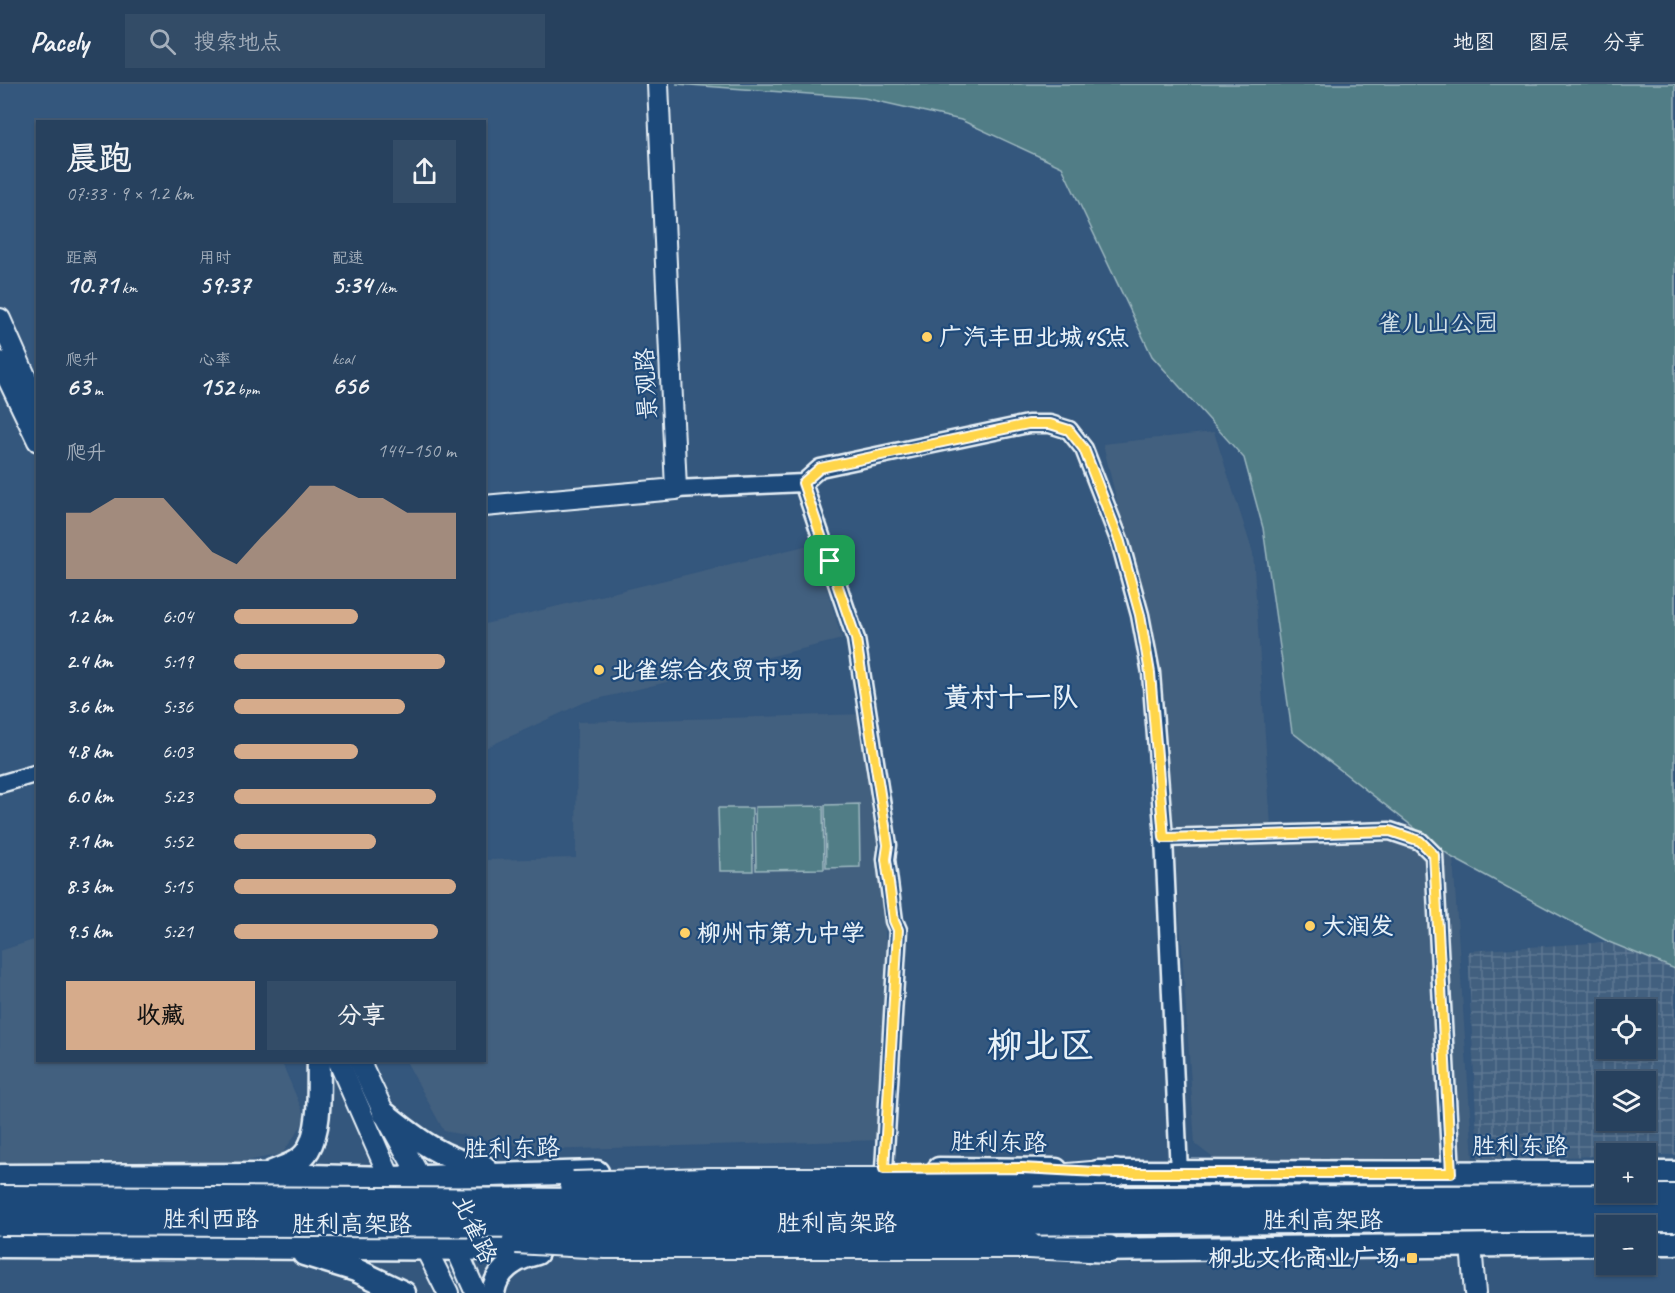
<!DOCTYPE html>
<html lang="zh">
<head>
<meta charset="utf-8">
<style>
  body { margin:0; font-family:Caveat,"LXGW WenKai TC",sans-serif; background:#334c67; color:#f1f3f6; height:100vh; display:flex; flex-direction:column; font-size:22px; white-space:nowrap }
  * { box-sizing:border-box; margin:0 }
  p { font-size:20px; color:#a4afbc }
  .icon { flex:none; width:33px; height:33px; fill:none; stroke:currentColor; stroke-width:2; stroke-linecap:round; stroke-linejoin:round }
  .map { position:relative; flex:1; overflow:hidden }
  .sheet { position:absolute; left:36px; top:36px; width:450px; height:942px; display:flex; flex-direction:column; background:#27415e; border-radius:0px; box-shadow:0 2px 4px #0004,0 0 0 2px #435a73 }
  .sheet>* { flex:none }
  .controls { position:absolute; left:1596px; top:915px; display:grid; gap:12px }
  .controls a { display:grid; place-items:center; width:60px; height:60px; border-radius:0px; background:#27415e; box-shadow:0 2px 4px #0004,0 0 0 2px #435a73; font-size:30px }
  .pin { position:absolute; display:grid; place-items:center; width:51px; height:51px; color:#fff; margin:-26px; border-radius:12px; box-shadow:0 3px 9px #0006 }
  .round { display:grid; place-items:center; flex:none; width:63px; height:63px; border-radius:0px; background:#334c67 }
  .overview { display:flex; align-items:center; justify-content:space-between; height:102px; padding:0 30px }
  h1 { font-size:33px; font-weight:700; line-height:45px }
  .metrics { display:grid; grid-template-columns:repeat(3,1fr); gap:9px; height:102px; padding:6px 30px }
  .metrics div { display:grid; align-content:center }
  .metrics b { font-size:26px; font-weight:700 }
  .metrics small { font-size:16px; font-weight:400 }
  .metrics p { font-size:16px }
  .chart { height:168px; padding:12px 30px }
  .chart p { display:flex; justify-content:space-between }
  .chart svg { width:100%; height:108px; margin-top:6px; fill:#d6ab8b; opacity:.7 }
  .action { display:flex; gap:12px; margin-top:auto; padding:12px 30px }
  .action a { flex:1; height:69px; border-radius:0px; background:#d6ab8b; color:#111; font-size:24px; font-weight:700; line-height:69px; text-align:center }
  .action a+a { background:#334c67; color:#f1f3f6 }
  ul { padding:0 30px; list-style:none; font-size:20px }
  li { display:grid; grid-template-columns:96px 72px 1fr; align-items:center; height:45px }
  li i { height:15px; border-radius:8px; background:#d6ab8b }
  header { display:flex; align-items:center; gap:36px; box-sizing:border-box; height:84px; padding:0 30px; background:#27415e; border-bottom:2px solid #435a73 }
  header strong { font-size:28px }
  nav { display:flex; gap:33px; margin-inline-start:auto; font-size:21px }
  .search { width:420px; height:54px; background:#334c67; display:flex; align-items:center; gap:15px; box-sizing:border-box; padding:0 21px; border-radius:0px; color:#a4afbc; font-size:22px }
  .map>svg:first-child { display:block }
</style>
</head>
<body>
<header>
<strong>Pacely</strong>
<div class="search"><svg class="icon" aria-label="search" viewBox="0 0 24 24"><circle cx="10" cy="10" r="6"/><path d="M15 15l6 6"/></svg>搜索地点</div>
<nav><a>地图</a><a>图层</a><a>分享</a></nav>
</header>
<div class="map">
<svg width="1675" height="1209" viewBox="0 0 1675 1209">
  <defs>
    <pattern id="industrial-grid" width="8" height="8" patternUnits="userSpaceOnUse" patternTransform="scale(1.5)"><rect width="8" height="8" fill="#43607f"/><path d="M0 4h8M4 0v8" fill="none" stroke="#5e7792"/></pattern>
  </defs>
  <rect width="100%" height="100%" fill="#34577d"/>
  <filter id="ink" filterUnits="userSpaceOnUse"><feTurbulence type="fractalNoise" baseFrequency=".0167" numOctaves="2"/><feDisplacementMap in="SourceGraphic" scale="12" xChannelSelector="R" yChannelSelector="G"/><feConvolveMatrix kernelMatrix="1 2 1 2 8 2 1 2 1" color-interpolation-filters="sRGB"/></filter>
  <g filter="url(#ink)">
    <!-- built -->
    <g fill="#43607f">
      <path d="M1214 348 1253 469 1271 743 1409 740 1453 774 1473 1076 1221 1080 1195 1060 1174 746 1150 554 1103 360Z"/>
      <path d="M813 460 842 555 585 618 485 664V540Z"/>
      <path d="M867 630 891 922 881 1056 541 1066 444 1047 406 977 484 976 485 776 576 774 577 638Z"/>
      <path d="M37 855 38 976 281 977 306 1035 282 1070 241 1078 0 1079V867Z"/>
    </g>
    <!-- industrial -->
    <path fill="url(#industrial-grid)" fill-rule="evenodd" d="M1609 858 1675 885V1071L1606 1070V1072L1478 1074 1468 867ZM1606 926H1646V964H1606ZM1606 998H1646V1036H1606Z"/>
    <!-- green -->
    <g fill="#517d86" stroke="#9cb7bf" stroke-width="1.5">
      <path d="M676 0H1675V885L1609 858 1453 774 1292 648 1263 444 1244 374 1152 272 1062 83 961 36 864 14Z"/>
      <path d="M859 720 860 783 826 784 825 721Z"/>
      <path d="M823 722 824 785 756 786 755 723Z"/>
      <path d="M718 724H752L753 787H720Z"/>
    </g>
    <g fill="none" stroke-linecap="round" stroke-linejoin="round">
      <!-- minor casing -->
      <g stroke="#e8f1f8" stroke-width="21">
        <g id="minor">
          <path d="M803 399 856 555 888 761 886 775 894 837 898 846 884 1085"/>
          <path d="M676 405 803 399 820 384 1028 340H1050L1069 346 1084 365 1120 458 1140 531 1151 589 1164 754 1179 1089"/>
          <path d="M0 700 38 689"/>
          <path d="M1164 754 1390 747 1420 757 1434 771 1451 1089"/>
        </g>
      </g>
      <!-- tertiary casing -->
      <g stroke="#e8f1f8" stroke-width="24">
        <g id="tertiary">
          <path d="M0 235 38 321"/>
          <path d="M0 278 38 357"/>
          <path d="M484 422 676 405 658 0"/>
          <path d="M338 976 390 1094 448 1209"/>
          <path d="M359 976 384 1029 426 1104"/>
          <path d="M450 1151 476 1209"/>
          <path d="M1471 1161 1475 1209"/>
        </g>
      </g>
      <!-- secondary casing -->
      <g stroke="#e8f1f8" stroke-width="27">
        <g id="secondary">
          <path d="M384 1029C415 1054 444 1077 484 1083"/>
          <path d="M939 1085 1056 1086"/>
          <path d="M272 1088C285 1083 301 1078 308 1066 322 1042 318 1003 319 976"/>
          <path d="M1098 1088 1606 1089"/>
          <path d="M1646 1089H1675"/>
          <path d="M0 1092 268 1091 390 1094 597 1088"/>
          <path d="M1646 1159H1675"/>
          <path d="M0 1162 538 1165"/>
          <path d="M1090 1166 1606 1160"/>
          <path d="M304 1170 356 1186 404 1209"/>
          <path d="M493 1209C496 1186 516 1174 537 1169"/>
        </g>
      </g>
      <!-- primary casing -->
      <g stroke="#e8f1f8" stroke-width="30">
        <g id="primary">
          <path d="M1022 1097 1115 1089"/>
          <path d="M1028 1161 1109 1165"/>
        </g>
      </g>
      <!-- minor -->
      <use href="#minor" stroke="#1f4a7a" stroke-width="16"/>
      <!-- tertiary -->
      <use href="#tertiary" stroke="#1f4a7a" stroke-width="20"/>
      <!-- secondary -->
      <use href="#secondary" stroke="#1f4a7a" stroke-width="22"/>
      <!-- primary -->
      <use href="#primary" stroke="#1f4a7a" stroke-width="26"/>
      <!-- primary-bridge casing -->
      <g stroke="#e8f1f8" stroke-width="30" stroke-linecap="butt">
        <g id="primary-bridge">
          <path d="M573 1101 707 1097H1022"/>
          <path d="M0 1115 588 1118 1675 1114"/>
          <path d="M0 1138 595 1140 1675 1134"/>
          <path d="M516 1156 605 1161H1028"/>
        </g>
      </g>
      <!-- primary-bridge -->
      <use href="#primary-bridge" stroke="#1f4a7a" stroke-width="26"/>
    </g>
  </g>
  <g fill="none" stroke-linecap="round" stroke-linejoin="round" filter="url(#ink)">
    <!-- route casing -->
    <g stroke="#fff" stroke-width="12">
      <path id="route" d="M1028 340H1050L1069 346 1084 365 1120 458 1140 531 1150 589 1164 754 1390 747 1420 757 1434 771 1451 1089H1115L1022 1084 884 1085 898 846 894 837 886 775 888 761 856 555 803 399 820 384Z"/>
    </g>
    <!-- route -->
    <use href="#route" stroke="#ffd54a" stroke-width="8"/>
  </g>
  <!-- markers -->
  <g fill="#ffd166" stroke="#1f4a7a" stroke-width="2">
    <circle cx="927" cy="253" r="6"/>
    <circle cx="599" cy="586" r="6"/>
    <circle cx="1310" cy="842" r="6"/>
    <circle cx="685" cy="849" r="6"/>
    <rect x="1406" y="1168" width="12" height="12" rx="3"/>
  </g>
  <g text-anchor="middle" stroke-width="4.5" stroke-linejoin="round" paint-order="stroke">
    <!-- park labels -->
    <g font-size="24" fill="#d1e0e7" stroke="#1f4a7a">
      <text x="1438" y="247">雀儿山公园</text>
    </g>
    <!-- poi labels -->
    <g font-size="24" font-weight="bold" fill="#e8f1f8" stroke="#1f4a7a" text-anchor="start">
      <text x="939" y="261">广汽丰田北城4S点</text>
      <text x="611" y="594">北雀综合农贸市场</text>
      <text x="1322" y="850">大润发</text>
      <text x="697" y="857">柳州市第九中学</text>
      <text x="1400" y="1182" text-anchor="end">柳北文化商业广场</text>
    </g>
    <!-- street labels -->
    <g font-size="24" fill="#e8f1f8" stroke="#1f4a7a">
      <text transform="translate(646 300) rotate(-93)" y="8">景观路</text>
      <text transform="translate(999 1058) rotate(1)" y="8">胜利东路</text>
      <text x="1520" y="1070">胜利东路</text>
      <text transform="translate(512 1064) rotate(-1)" y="8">胜利东路</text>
      <text x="211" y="1143">胜利西路</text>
      <text x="1323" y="1144">胜利高架路</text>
      <text x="837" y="1147">胜利高架路</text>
      <text x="352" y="1148">胜利高架路</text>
      <text transform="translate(475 1145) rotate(65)" y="8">北雀路</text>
    </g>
    <!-- quarter labels -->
    <g font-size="27" font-weight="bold" fill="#e8f1f8" stroke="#1f4a7a">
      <text x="1011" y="622">黄村十一队</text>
    </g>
    <!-- town labels -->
    <g font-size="36" font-weight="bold" fill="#e8f1f8" stroke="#1f4a7a">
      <text x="1041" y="973">柳北区</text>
    </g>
  </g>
</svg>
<div class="controls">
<a><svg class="icon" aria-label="locate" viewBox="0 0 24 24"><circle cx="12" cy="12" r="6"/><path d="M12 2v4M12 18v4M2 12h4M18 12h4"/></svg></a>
<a><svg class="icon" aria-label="layers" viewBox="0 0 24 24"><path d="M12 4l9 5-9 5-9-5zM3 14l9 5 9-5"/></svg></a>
<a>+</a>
<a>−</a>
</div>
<div class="pin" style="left:830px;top:477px;background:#1e9e55"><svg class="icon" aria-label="arrive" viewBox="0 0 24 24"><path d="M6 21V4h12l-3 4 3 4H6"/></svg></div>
<section class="sheet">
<div class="overview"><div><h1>晨跑</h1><p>07:33 · 9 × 1.2 km</p></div><a class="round"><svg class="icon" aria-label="share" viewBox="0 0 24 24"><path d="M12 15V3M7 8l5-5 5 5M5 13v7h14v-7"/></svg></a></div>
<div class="metrics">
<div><p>距离</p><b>10.71<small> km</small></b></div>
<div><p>用时</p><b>59:37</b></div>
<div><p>配速</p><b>5:34<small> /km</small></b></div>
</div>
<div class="metrics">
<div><p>爬升</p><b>63<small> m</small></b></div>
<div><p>心率</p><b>152<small> bpm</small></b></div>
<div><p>kcal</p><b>656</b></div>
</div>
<div class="chart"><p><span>爬升</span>144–150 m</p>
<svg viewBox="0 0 160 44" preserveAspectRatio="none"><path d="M0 44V17L10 17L20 11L30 11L40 11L50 22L60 33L70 38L80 27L90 17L100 6L110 6L120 11L130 11L140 17L150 17L160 17V44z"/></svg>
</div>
<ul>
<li><b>1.2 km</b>6:04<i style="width:56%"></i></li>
<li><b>2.4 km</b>5:19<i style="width:95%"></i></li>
<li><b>3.6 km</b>5:36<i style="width:77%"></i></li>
<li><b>4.8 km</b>6:03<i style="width:56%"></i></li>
<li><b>6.0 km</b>5:23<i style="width:91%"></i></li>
<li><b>7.1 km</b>5:52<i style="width:64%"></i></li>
<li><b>8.3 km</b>5:15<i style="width:100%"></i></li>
<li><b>9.5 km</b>5:21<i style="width:92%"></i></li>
</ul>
<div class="action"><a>收藏</a><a>分享</a></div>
</section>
</div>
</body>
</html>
